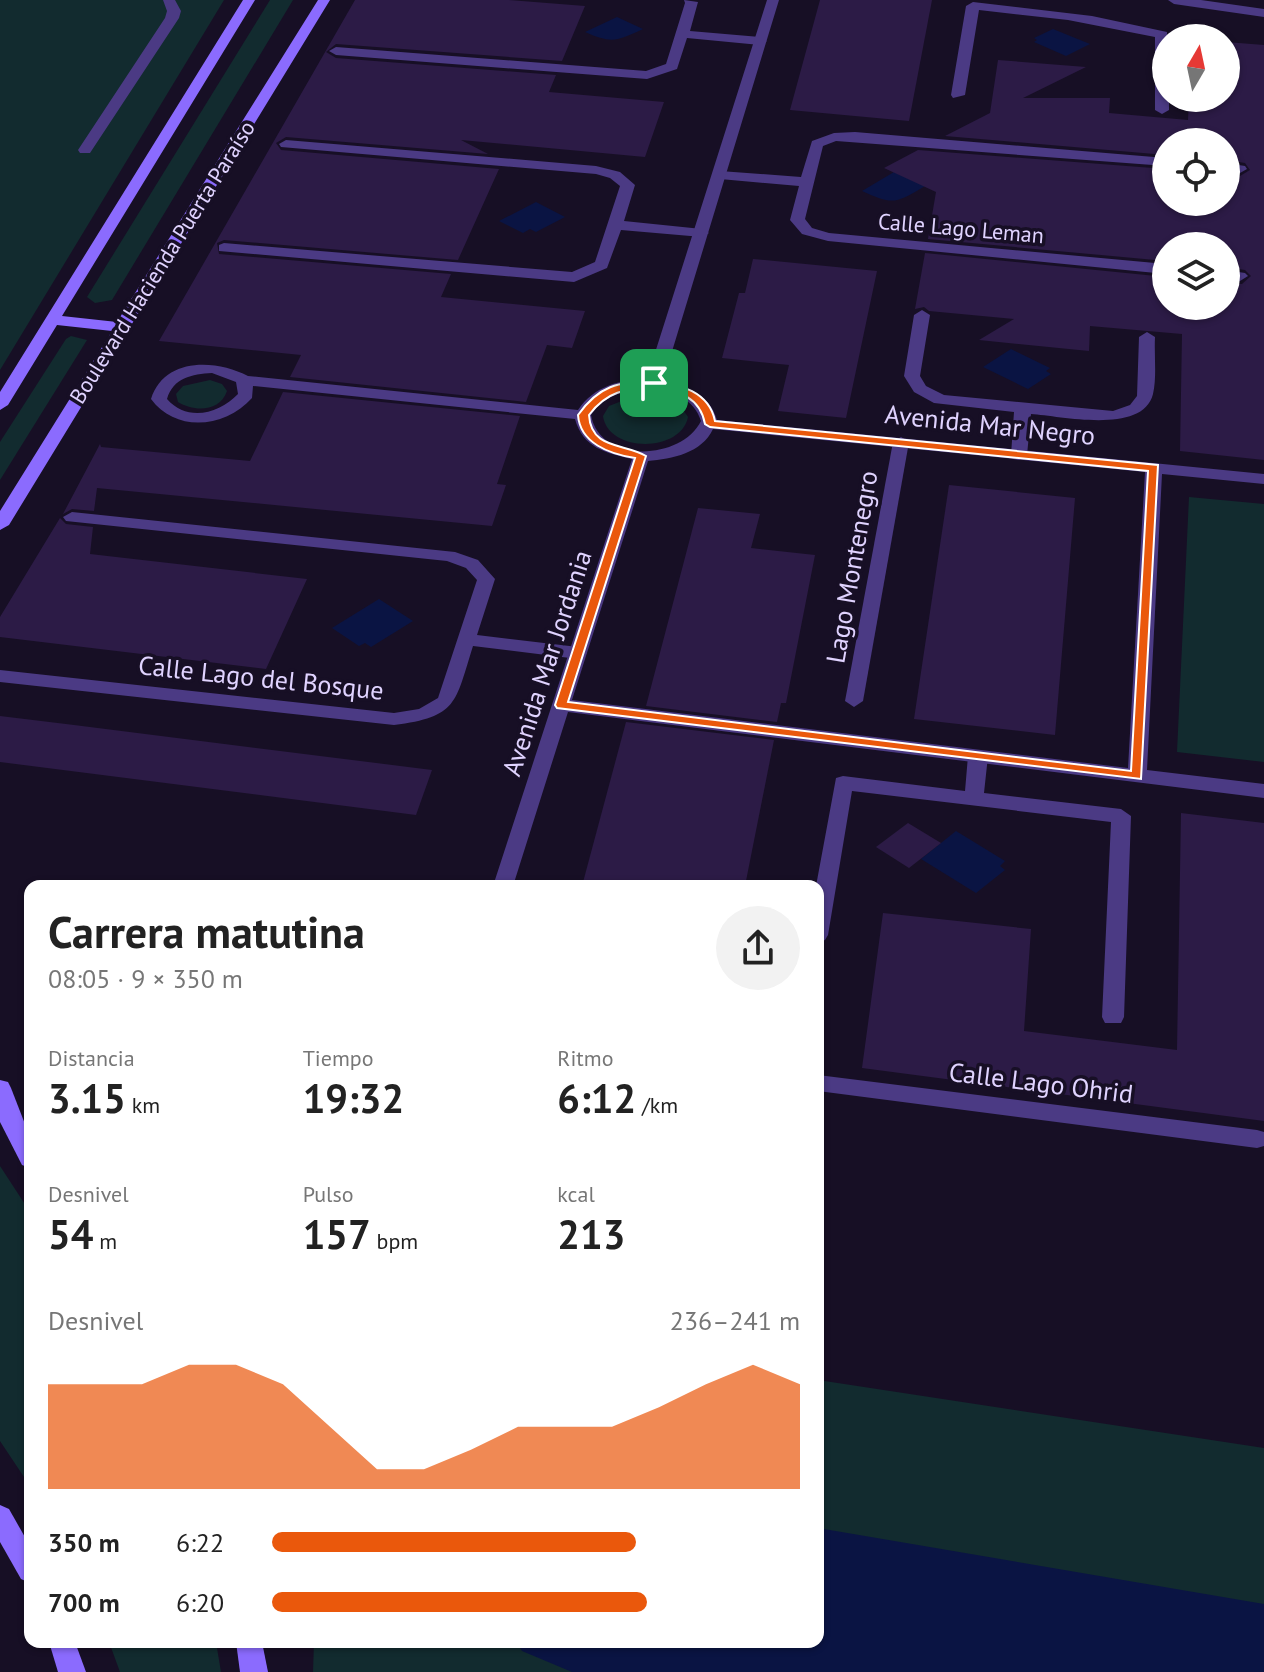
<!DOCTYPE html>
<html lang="es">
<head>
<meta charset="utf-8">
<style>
  body { margin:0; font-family:"PT Sans",sans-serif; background:#f2f2f2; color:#222; height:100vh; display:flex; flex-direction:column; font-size:30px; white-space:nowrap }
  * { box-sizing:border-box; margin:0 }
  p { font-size:26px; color:#767676 }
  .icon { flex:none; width:44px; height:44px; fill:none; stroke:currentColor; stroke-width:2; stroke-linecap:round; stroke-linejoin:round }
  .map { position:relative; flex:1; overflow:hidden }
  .panel { position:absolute; left:24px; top:880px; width:800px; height:768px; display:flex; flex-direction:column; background:#fff; border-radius:16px; box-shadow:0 2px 6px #0004 }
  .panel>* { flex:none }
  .needle { width:52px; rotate:9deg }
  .tools { position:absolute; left:1152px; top:24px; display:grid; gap:16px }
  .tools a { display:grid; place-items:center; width:88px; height:88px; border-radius:50%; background:#fff; box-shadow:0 2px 6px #0004; font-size:40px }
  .pin { position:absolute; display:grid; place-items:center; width:68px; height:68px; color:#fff; margin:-34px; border-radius:16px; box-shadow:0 4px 12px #0006 }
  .round { display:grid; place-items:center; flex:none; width:84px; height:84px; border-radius:42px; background:#f2f2f2 }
  .overview { display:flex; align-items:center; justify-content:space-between; height:136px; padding:0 24px }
  h1 { font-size:44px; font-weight:800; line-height:60px }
  .figures { display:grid; grid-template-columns:repeat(3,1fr); gap:12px; height:136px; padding:8px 24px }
  .figures div { display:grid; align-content:center }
  .figures b { font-size:40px; font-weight:800 }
  .figures small { font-size:22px; font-weight:400 }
  .figures p { font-size:22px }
  .chart { height:224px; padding:16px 24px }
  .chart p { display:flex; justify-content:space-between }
  .chart svg { width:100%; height:144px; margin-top:8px; fill:#ea580c; opacity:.7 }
  ul { padding:0 24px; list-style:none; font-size:26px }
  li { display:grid; grid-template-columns:128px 96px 1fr; align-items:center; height:60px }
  li i { height:20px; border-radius:10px; background:#ea580c }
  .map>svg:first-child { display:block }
</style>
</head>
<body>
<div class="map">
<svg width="1264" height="1672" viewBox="0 0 1264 1672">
  <rect width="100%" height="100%" fill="#170f25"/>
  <!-- green -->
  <g fill="#122b2f">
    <path d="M0 0H224L0 370Z"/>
    <path d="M270 0H293L112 300 95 303 87 297Z"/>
    <path d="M71 336 87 340 0 480V442L66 339Z"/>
    <path d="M210 380 222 384 227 391C220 412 194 412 178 402L176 394 183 386Z"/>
    <path d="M637 395C658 396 677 398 688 417 681 453 608 453 603 416L609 406Z"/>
    <path d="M1189 497 1264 504V762L1177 752Z"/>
    <path d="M0 1166 30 1212V1486L0 1441Z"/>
    <path d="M818 1380 1264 1448V1672H313L314 1642H818Z"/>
    <path d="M109 1642H216L221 1672H120Z"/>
  </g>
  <!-- water -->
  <g fill="#0a1443">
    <path d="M617 17 643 29C617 41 612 44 585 32Z"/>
    <path d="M1053 29 1090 44 1066 56 1034 42 1037 40 1034 38Z"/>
    <path d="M894 172 925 186C895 204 893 205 862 191Z"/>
    <path d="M536 202 565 217 536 232 530 229 523 233 499 221Z"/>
    <path d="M1011 349 1050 368 1046 371 1051 374 1028 389 983 367Z"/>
    <path d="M379 599 413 621 371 647 365 643 359 646 332 628Z"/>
    <path d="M956 831 1005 861 1000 866 1005 870 976 893 921 859Z"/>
    <path d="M818 1528 1264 1604V1672H572L522 1651 516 1642H818Z"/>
  </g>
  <!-- building -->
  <g fill="#2c1b46">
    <path d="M355 0H509L585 6 562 61 336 44 326 52 336 58 556 75 549 92 664 102 645 157 461 140 488 154 286 137 276 143 281 150 499 169 458 260 224 240 217 243 219 254 451 274 441 297 585 311 572 348 547 345 526 402 290 377 301 355 159 341Z"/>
    <path d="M820 0H932L909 121 790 110Z"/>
    <path d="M1226 42 1264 45V460L1180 451 1182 334 1090 326 1089 351 979 340 1014 319 929 311 924 307 915 309 925 253 1166 277V306H1226V283L1242 284 1251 276 1245 270 1226 267V246H1166V261L928 239 936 192 884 168 918 150 1166 169V202H1226V174L1240 176 1250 170 1245 163 1226 160V142H1166V155L945 136 990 113 998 60 1086 67 1023 98H1110L1109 113 1188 120 1189 98H1226Z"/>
    <path d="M753 259 877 271 846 418 778 411 789 365 722 358 739 293H745Z"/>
    <path d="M283 392 520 416 497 484 506 485 492 526 97 488 94 511 72 509 63 514 100 444 101 447 250 461Z"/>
    <path d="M949 485 1075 498 1055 735 914 719Z"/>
    <path d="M698 508 760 514 751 548 815 555 786 703H781L777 722 646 706Z"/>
    <path d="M60 518 66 524 93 527 90 554 307 579 266 669 0 637V617Z"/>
    <path d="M0 716 74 725 432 770 416 815 0 762Z"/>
    <path d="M626 722 774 740 745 886H582Z"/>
    <path d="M1181 813 1264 823V1121L862 1068 883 913 1031 929 1024 1031 1177 1050Z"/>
    <path d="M908 823 941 843 909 868 876 847Z"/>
  </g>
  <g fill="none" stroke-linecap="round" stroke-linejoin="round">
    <!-- lane -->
    <g fill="#4b3a84" fill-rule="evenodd">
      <path d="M163 0H175L181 11 179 18 90 153H80L78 150 165 18 167 11Z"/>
      <path d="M684 0 698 2 690 31 760 37 767 41 760 45 687 38 677 69 647 79 336 55 329 51 336 47 646 71 666 64 685 3Z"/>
      <path d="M973 2 1092 16 1167 32 1166 98H1169V110L1162 114 1155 110V37L1068 20 979 10 965 95 953 98 951 95 966 6Z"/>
      <path d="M855 132 1166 158V166L836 141 823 146 805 219 812 228 829 233 1166 264V274L828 241 802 234 790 220 799 186 720 179 713 175 720 171 801 177 812 141 834 133Z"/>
      <path d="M286 140 596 166 620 172 635 185 624 221 702 229 709 233 702 237 621 230 607 268 574 282 219 251V245L224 243 572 272 595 262 620 186 610 178 596 174 281 147 279 144Z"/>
      <path d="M1226 163 1245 166 1247 169 1240 173 1226 171Z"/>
      <path d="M1226 270 1245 273 1248 276 1240 281 1226 280Z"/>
      <path d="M922 310 930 315 920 376 926 386 944 395 1113 411 1130 405 1137 396 1139 337 1147 332 1155 337C1154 355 1157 377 1153 394 1143 435 1061 416 1031 414L1027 455 1019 460 1013 459 1011 455 1014 412 934 403 914 392 904 376 914 315Z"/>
      <path d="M901 437 909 442 863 701 854 707 845 701 893 442Z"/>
      <path d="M72 512 455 552 478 560 495 579 477 635 578 647 587 653 578 659 473 646C455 703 458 717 394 725L0 682V670L394 713 419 709 438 698 477 580 466 568 447 561 66 521 63 517Z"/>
      <path d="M978 750 988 756 984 793 1121 809 1131 816 1124 1017 1121 1023H1105L1102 1017 1111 822 852 791 828 935 825 940 818 943 816 886 836 778 843 776 965 791 968 756Z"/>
    </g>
    <!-- street -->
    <g fill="#4b3a84" fill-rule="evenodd">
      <path d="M767 0H779L663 381C688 388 709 393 717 420L1264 474V484L1162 474 1147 770 1264 784V798L568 712 513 886H493L632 459C606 453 583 448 575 419L253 386 252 398C225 428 176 433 151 399 164 357 216 359 248 376L578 410C594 386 620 380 647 378ZM212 373 236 382 238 394C219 414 187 422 167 399 173 378 192 374 212 373ZM653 388C674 394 694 398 701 421 682 460 600 465 591 415 606 393 629 389 653 388ZM713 429 1145 472 1128 768 572 700 648 461C672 459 702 453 713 429Z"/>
      <path d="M1168 0H1201L1264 9V17L1174 4Z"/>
      <path d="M818 1075 1257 1130 1264 1132V1146L1257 1148 818 1091Z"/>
    </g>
    <!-- secondary -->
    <g fill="#8b6bfe" fill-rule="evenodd">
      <path d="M243 0H255L62 316 117 322 318 0H330L9 525 0 530V511L112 331 57 325 8 405 0 410V392Z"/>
      <path d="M0 1080 8 1082 11 1088 30 1137V1168L22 1165 0 1122Z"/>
      <path d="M0 1505 9 1509 30 1546V1583L21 1579 0 1542Z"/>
      <path d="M49 1642H75L86 1672H58Z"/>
      <path d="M236 1642H262L268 1672H240Z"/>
    </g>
  </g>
  <!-- route -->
  <path fill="#ea580c" stroke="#fff" stroke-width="2" fill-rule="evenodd" d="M654 380C680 385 709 391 715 421L1158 465 1141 779 557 708 555 705 635 458C609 454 580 443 578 415 600 384 618 383 654 380ZM654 387C679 391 700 397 705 424L710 427 1148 471 1131 771 568 702 646 456C625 443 591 450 589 415 607 391 625 389 654 387Z"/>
  <g text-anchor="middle" stroke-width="7" stroke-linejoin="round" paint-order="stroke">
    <!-- far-street labels -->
    <g font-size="22" fill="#e0d3ff" stroke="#170f25">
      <text transform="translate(961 228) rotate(5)" y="8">Calle Lago Leman</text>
      <text transform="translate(162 262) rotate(-58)" y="8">Boulevard Hacienda Puerta Paraíso</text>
    </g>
    <!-- street labels -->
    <g font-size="26" fill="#e0d3ff" stroke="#170f25">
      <text transform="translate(990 425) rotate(6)" y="9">Avenida Mar Negro</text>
      <text transform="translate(852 567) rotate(-80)" y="9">Lago Montenegro</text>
      <text transform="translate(547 663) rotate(-72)" y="9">Avenida Mar Jordania</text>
      <text transform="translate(261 678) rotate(6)" y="9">Calle Lago del Bosque</text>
      <text transform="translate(1041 1083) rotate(7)" y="9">Calle Lago Ohrid</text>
    </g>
  </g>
</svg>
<div class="tools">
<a><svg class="needle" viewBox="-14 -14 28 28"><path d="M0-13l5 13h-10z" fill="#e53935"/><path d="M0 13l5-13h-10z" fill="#767676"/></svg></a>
<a><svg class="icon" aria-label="locate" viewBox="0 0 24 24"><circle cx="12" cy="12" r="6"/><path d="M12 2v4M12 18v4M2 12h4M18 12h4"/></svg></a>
<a><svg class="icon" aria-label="layers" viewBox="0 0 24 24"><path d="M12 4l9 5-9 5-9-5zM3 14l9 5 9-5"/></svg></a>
</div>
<div class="pin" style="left:654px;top:383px;background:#1e9e55"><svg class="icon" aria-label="arrive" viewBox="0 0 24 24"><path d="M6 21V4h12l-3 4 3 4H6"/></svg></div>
<section class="panel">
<div class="overview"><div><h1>Carrera matutina</h1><p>08:05 · 9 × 350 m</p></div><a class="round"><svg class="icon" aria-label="share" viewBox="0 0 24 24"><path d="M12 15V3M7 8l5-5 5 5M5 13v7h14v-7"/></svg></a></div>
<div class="figures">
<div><p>Distancia</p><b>3.15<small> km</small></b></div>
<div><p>Tiempo</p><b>19:32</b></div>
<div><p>Ritmo</p><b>6:12<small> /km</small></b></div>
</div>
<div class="figures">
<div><p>Desnivel</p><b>54<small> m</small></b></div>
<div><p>Pulso</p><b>157<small> bpm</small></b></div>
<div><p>kcal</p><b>213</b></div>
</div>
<div class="chart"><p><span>Desnivel</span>236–241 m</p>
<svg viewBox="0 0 160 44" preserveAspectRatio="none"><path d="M0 44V12L10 12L20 12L30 6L40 6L50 12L60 25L70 38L80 38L90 32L100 25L110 25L120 25L130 19L140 12L150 6L160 12V44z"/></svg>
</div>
<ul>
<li><b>350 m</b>6:22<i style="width:69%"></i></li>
<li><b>700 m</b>6:20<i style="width:71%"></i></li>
</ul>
</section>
</div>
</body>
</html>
